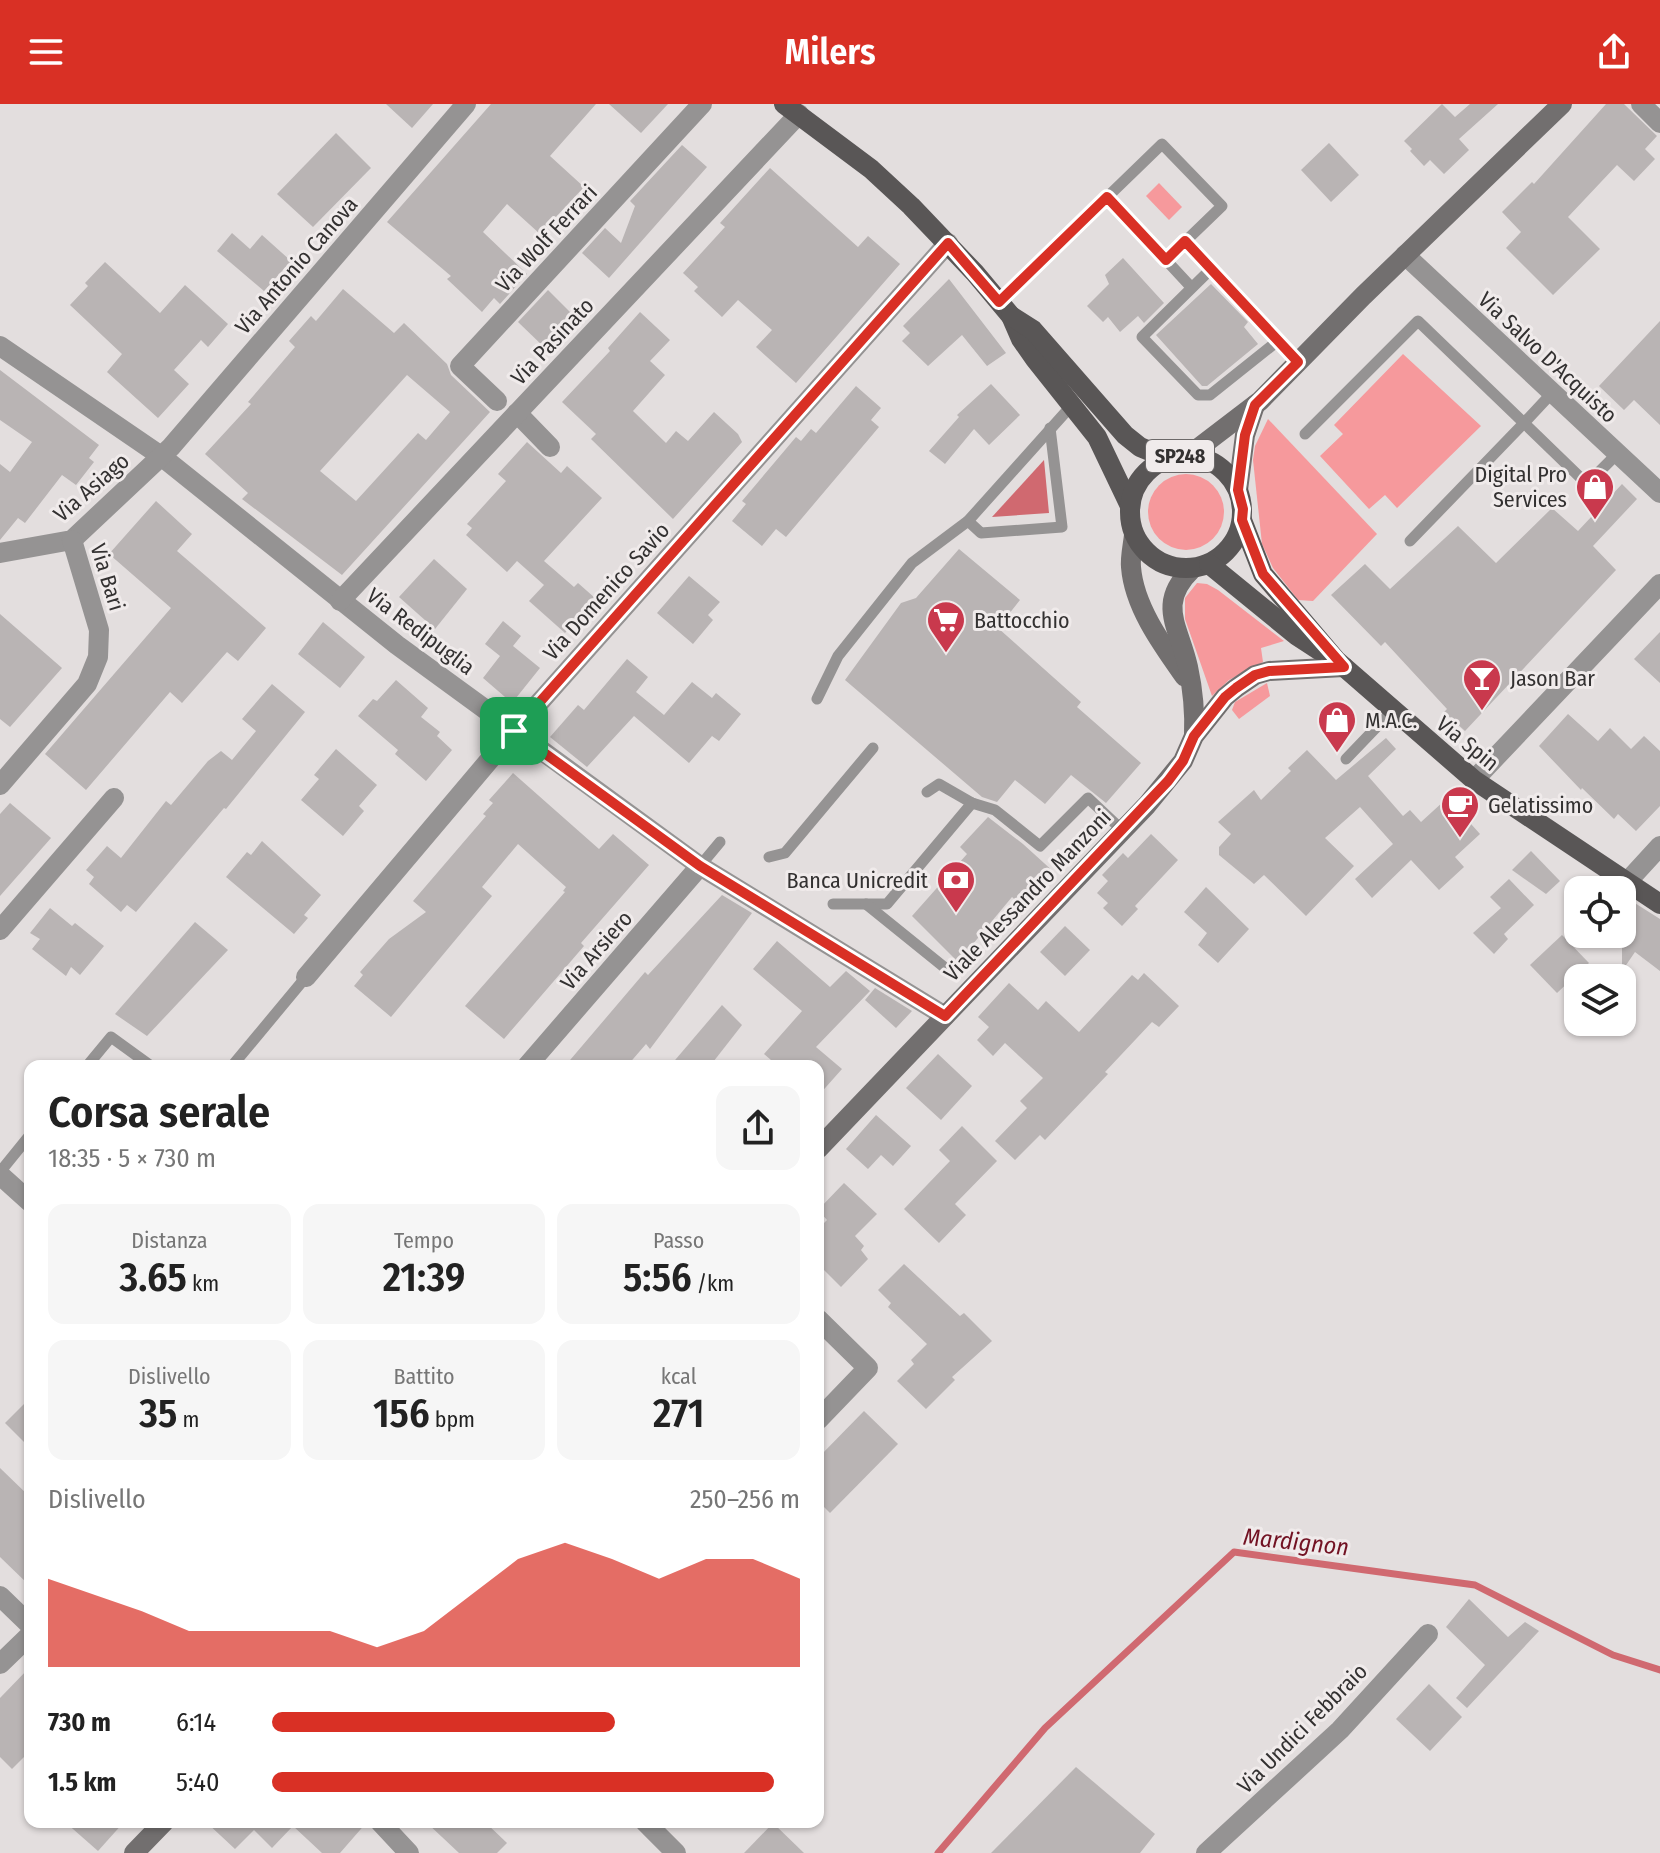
<!DOCTYPE html>
<html lang="it">
<head>
<meta charset="utf-8">
<style>
  body { margin:0; font-family:"Fira Sans Condensed",sans-serif; background:#f6f6f6; color:#222; height:100vh; display:flex; flex-direction:column; font-size:30px; white-space:nowrap }
  * { box-sizing:border-box; margin:0 }
  p { font-size:26px; color:#767676 }
  .icon { flex:none; width:44px; height:44px; fill:none; stroke:currentColor; stroke-width:2; stroke-linecap:round; stroke-linejoin:round }
  .map { position:relative; flex:1; overflow:hidden }
  .side { position:absolute; left:24px; top:956px; width:800px; height:768px; display:flex; flex-direction:column; background:#fff; border-radius:16px; box-shadow:0 2px 6px #0004 }
  .side>* { flex:none }
  .controls { position:absolute; left:1564px; top:772px; display:grid; gap:16px }
  .controls a { display:grid; place-items:center; width:72px; height:72px; border-radius:16px; background:#fff; box-shadow:0 2px 6px #0004; font-size:40px }
  .pin { position:absolute; display:grid; place-items:center; width:68px; height:68px; color:#fff; margin:-34px; border-radius:16px; box-shadow:0 4px 12px #0006 }
  .round { display:grid; place-items:center; flex:none; width:84px; height:84px; border-radius:16px; background:#f6f6f6 }
  .headline { display:flex; align-items:center; justify-content:space-between; height:136px; padding:0 24px }
  h1 { font-size:44px; font-weight:600; line-height:60px }
  .metrics { display:grid; grid-template-columns:repeat(3,1fr); gap:12px; height:136px; padding:8px 24px }
  .metrics div { display:grid; align-content:center; border-radius:16px; background:#f6f6f6; text-align:center }
  .metrics b { font-size:40px; font-weight:600 }
  .metrics small { font-size:22px; font-weight:400 }
  .metrics p { font-size:22px }
  .chart { height:224px; padding:16px 24px }
  .chart p { display:flex; justify-content:space-between }
  .chart svg { width:100%; height:144px; margin-top:8px; fill:#d93025; opacity:.7 }
  ul { padding:0 24px; list-style:none; font-size:26px }
  li { display:grid; grid-template-columns:128px 96px 1fr; align-items:center; height:60px }
  li i { height:20px; border-radius:10px; background:#d93025 }
  header { display:flex; justify-content:space-between; align-items:center; height:104px; padding:0 24px; background:#d93025; color:#fff; font-size:36px; font-weight:600 }
  .map>svg:first-child { display:block }
</style>
</head>
<body>
<header><svg class="icon" aria-label="menu" viewBox="0 0 24 24"><path d="M4 6h16M4 12h16M4 18h16"/></svg>Milers<svg class="icon" aria-label="share" viewBox="0 0 24 24"><path d="M12 15V3M7 8l5-5 5 5M5 13v7h14v-7"/></svg></header>
<div class="map">
<svg width="1660" height="1749" viewBox="0 0 1660 1749">
  <rect width="100%" height="100%" fill="#e3dede"/>
  <!-- green -->
  <g fill="#f6999c">
    <path d="M1159 79 1182 103 1169 116 1146 92Z"/>
    <path d="M1403 250 1481 322 1397 404 1385 391 1369 405 1320 352 1343 330 1334 321Z"/>
    <path d="M1268 315 1377 430 1313 497 1298 496 1273 464 1262 440 1253 356 1255 342Z"/>
    <circle cx="1186" cy="408" r="38"/>
    <path d="M1197 479 1207 480 1218 486 1284 537 1261 544 1263 558 1229 576 1212 592 1185 515V494Z"/>
    <path d="M1267 579 1270 592 1239 615 1232 606 1235 598Z"/>
  </g>
  <!-- water -->
  <path fill="#d06970" d="M1044 356 1049 409 992 413Z"/>
  <g fill="none" stroke-linecap="round" stroke-linejoin="round">
    <!-- stream -->
    <path stroke="#d06970" stroke-width="7" d="M938 1749 1045 1624 1234 1448 1475 1481 1613 1551 1660 1566"/>
  </g>
  <!-- building -->
  <g fill="#b9b4b4" fill-rule="evenodd">
    <path d="M386 0H433L412 24Z"/>
    <path d="M491 0H596L550 52 584 83 540 130 507 100 483 128 527 170 500 200 494 194 482 208 447 175 451 172 387 118Z"/>
    <path d="M609 0H668L641 29Z"/>
    <path d="M1442 0 1455 13 1470 0H1498L1459 35 1469 46 1444 70 1430 56 1424 62 1410 47 1412 45 1404 37Z"/>
    <path d="M1606 0H1624L1657 32 1645 45 1655 55 1634 77 1617 61 1568 113 1600 145 1553 191 1506 144 1521 128 1502 108 1532 78 1534 80Z"/>
    <path d="M336 29 371 64 313 123 277 90Z"/>
    <path d="M1329 39 1359 71 1331 98 1301 66Z"/>
    <path d="M682 41 707 63 609 174 582 149 605 124 621 139 635 102 630 97Z"/>
    <path d="M770 64 858 143 868 132 900 160 796 279 756 243 772 226 738 196 722 213 694 187 698 183 683 169 725 123 720 119Z"/>
    <path d="M232 129 250 145 262 131 291 157 264 187 217 147Z"/>
    <path d="M1123 154 1164 199 1144 219 1138 212 1120 228 1108 213 1103 218 1087 202 1109 180 1105 171Z"/>
    <path d="M105 158 160 209 185 181 228 220 208 243 201 236 174 266 189 280 158 314 107 268 122 250 70 201 88 182 85 179Z"/>
    <path d="M949 175 1006 249 987 262 962 231 928 262 902 237 910 229 903 222Z"/>
    <path d="M1211 180 1248 218 1244 223 1258 240 1207 282H1202L1156 231Z"/>
    <path d="M343 185 394 229 404 219 447 260 451 271 490 308 342 471 242 395 248 389 205 350 251 300 248 298 295 243 289 237 311 212 316 217ZM407 271 450 308 426 336 418 329 356 397 320 367Z"/>
    <path d="M548 186 575 213 545 244 518 218Z"/>
    <path d="M640 208 670 236 650 257 665 271 633 307 666 339 676 327 688 337 714 308 738 330 742 338 673 415 591 335 596 330 562 298 610 247 608 244Z"/>
    <path d="M1660 217V321L1634 296 1624 306 1599 282Z"/>
    <path d="M0 266 99 341 89 354 94 358 76 381 62 371 25 419 18 414 0 436V360L10 368 32 338 0 316Z"/>
    <path d="M991 280 1020 311 989 341 974 325 945 360 929 347 959 313 957 311Z"/>
    <path d="M856 282 881 304 871 316 879 323 786 433 776 425 762 442 732 417 746 400 742 397 796 333 801 337 811 325 816 329Z"/>
    <path d="M527 338 561 369 567 362 602 394 544 457 574 483 578 479 595 494 565 529 529 497 544 481 517 457 507 468 466 431 472 424 467 420 506 377 498 370Z"/>
    <path d="M1622 380 1637 395 1593 442 1616 466 1465 627 1444 608 1447 605 1385 538 1381 542 1331 491 1365 460 1390 485 1458 422 1496 459 1552 404 1578 427Z"/>
    <path d="M156 397 192 430 177 447 266 524 238 557 227 548 182 599 170 588 86 686 45 650 171 504 109 450Z"/>
    <path d="M959 445 1020 496 998 524 1081 598 1077 603 1141 659 1106 699 1071 671 1045 700 1015 676 997 698 982 693 845 576 901 499 916 494Z"/>
    <path d="M434 455 467 485 435 525 399 493Z"/>
    <path d="M689 472 720 498 708 511 713 516 693 540 657 509Z"/>
    <path d="M0 510 62 564 10 623 0 615Z"/>
    <path d="M503 517 521 532 513 542 540 564 512 599 483 574 500 552 485 540Z"/>
    <path d="M323 518 365 553 340 584 298 550Z"/>
    <path d="M1660 528V579L1634 555Z"/>
    <path d="M627 555 648 573 636 588 664 611 692 578 712 594 716 589 741 610 719 637 712 632 689 659 634 612 587 663 550 633 578 601 584 606Z"/>
    <path d="M396 576 428 604 421 613 440 628 437 632 452 646 426 677 395 650 398 646 358 612 373 595 377 597Z"/>
    <path d="M272 580 305 608 226 705 224 704 136 808 127 801 121 808 89 780 94 773 86 766 107 742 121 754 166 697 171 701 208 657 221 647 232 656 256 627 242 615Z"/>
    <path d="M1568 610 1598 637 1610 624 1631 645 1644 632 1660 647V702L1636 727 1618 710 1614 715 1582 684 1581 686 1539 642Z"/>
    <path d="M1386 634 1396 645 1368 672 1403 712 1410 706 1421 718 1444 697 1459 714 1463 711 1480 730 1455 753 1464 763 1439 786 1411 756 1372 794 1355 775 1393 740 1360 703 1325 734 1354 762 1306 812 1264 771 1254 780 1219 751V743L1231 730 1218 718 1254 686 1261 696 1291 667 1288 664 1307 646 1336 676Z"/>
    <path d="M336 645 377 681 359 702 364 707 343 732 301 696 319 675 314 671Z"/>
    <path d="M513 669 599 745 613 730 649 761 581 839 584 842 504 935 465 902 565 788 563 787 566 783 518 740 482 783 492 792 391 913 354 882 363 871 360 868 389 835 426 808 413 797 486 712 483 710 493 699 489 696Z"/>
    <path d="M10 699 51 734 0 792V710Z"/>
    <path d="M988 713 1023 740 1055 769 1023 803 1012 793 958 858 912 812 967 750 960 743Z"/>
    <path d="M1151 730 1178 756 1135 802 1138 805 1122 822 1103 804 1108 799 1097 789 1108 777 1102 771 1123 749 1128 754Z"/>
    <path d="M262 737 321 791 304 811 308 814 294 830 226 773 247 748 251 751Z"/>
    <path d="M1531 747 1560 777 1546 790 1512 766Z"/>
    <path d="M1509 775 1534 801 1504 830 1508 835 1494 850 1473 829 1501 804 1490 793Z"/>
    <path d="M1206 783 1249 825 1218 859 1198 841 1207 829 1184 808Z"/>
    <path d="M722 791 752 809 650 945 646 940 627 962H565L645 868 648 871Z"/>
    <path d="M1630 796 1660 815V867L1635 848 1622 867V807Z"/>
    <path d="M50 804 72 822 75 819 104 842 80 871 71 863 66 872 32 845 40 835 30 829Z"/>
    <path d="M195 818 228 846 147 932 115 910Z"/>
    <path d="M1065 822 1090 846 1065 872 1040 848Z"/>
    <path d="M1562 831 1589 859 1557 889 1530 861Z"/>
    <path d="M777 837 830 883 846 867 870 887 816 943 842 965 818 992V962H778L764 950 802 907 753 865Z"/>
    <path d="M1144 869 1179 902 1159 923 1152 918 1105 968 1108 970 1045 1036 1040 1031 1015 1056 995 1037 1027 1004 1020 997 1043 974 1005 939 993 952 977 936 989 923 978 913 1009 879 1038 906 1046 897 1079 928 1132 871 1138 876Z"/>
    <path d="M875 884 912 907 896 924 865 896Z"/>
    <path d="M722 901 742 921 710 962H670Z"/>
    <path d="M938 950 972 982 941 1016 906 984Z"/>
    <path d="M876 1011 911 1042 893 1062 881 1051 868 1065 846 1045Z"/>
    <path d="M962 1022 997 1057 955 1100 966 1111 939 1139 904 1105 950 1057 939 1046Z"/>
    <path d="M844 1079 877 1110 855 1132 864 1142 861 1146 868 1155 841 1183 818 1160V1125L827 1116 818 1106Z"/>
    <path d="M904 1160 960 1212 964 1209 992 1237 952 1273 955 1276 926 1305 897 1277 914 1260 911 1256 927 1240 888 1203 891 1199 878 1186Z"/>
    <path d="M30 1294V1344L5 1319Z"/>
    <path d="M864 1307 898 1340 830 1409 818 1397V1354Z"/>
    <path d="M0 1364 30 1393V1482L0 1453Z"/>
    <path d="M1469 1495 1508 1533 1525 1518 1539 1527 1467 1604 1456 1594 1485 1561 1446 1523Z"/>
    <path d="M30 1563V1647L12 1665 0 1653V1594Z"/>
    <path d="M1429 1580 1462 1613 1430 1647 1396 1615Z"/>
    <path d="M1076 1663 1155 1730 1140 1749H991Z"/>
    <path d="M65 1718H124L98 1747Z"/>
    <path d="M206 1718H367L340 1749H322L293 1722 272 1744 254 1726 235 1745Z"/>
    <path d="M426 1718H485L507 1739 497 1749H459Z"/>
    <path d="M773 1719 804 1749H744Z"/>
  </g>
  <g fill="none" stroke-linecap="round" stroke-linejoin="round">
    <!-- lane -->
    <g stroke="#959393" stroke-width="11">
      <path d="M1185 137 1298 258"/>
      <path d="M1166 156 1191 183"/>
      <path d="M1211 165 1142 233 1198 291H1210L1279 236"/>
      <path d="M999 198C1053 145 1108 93 1162 40L1222 102 1166 156 1107 93"/>
      <path d="M1305 330 1418 217 1524 319 1552 289"/>
      <path d="M968 417 981 429 1062 423 1050 324"/>
      <path d="M1410 437 1524 319 1587 380 1617 350"/>
      <path d="M817 595 838 552 912 459 968 417 1072 301"/>
      <path d="M1346 655 1392 607"/>
      <path d="M927 688 939 680 972 699 995 706 1040 742 1088 694 1122 726"/>
      <path d="M769 753 785 749 873 644"/>
      <path d="M700 762 720 738"/>
      <path d="M833 800H887L972 699"/>
      <path d="M866 800 944 863"/>
      <path d="M87 962 111 933 151 962"/>
      <path d="M232 962 306 873"/>
      <path d="M0 1068 30 1031"/>
    </g>
    <!-- street -->
    <g stroke="#959393" stroke-width="20">
      <path d="M1641 0 1660 19"/>
      <path d="M1405 151 1660 389"/>
      <path d="M0 242 161 352 397 541 700 762 945 912"/>
      <path d="M497 297 460 262 702 0"/>
      <path d="M517 309 550 343"/>
      <path d="M0 449 72 436 171 343 466 0"/>
      <path d="M340 497 799 10"/>
      <path d="M1474 676 1660 480"/>
      <path d="M0 681 87 580 98 553 99 526 72 436"/>
      <path d="M1627 778 1660 742"/>
      <path d="M0 826 114 694"/>
      <path d="M306 873 514 627 948 139"/>
      <path d="M527 962 700 762"/>
      <path d="M0 1071 30 1098"/>
      <path d="M818 1215 868 1264 818 1316"/>
      <path d="M0 1492 30 1521"/>
      <path d="M0 1560 30 1531"/>
      <path d="M380 1718 409 1749"/>
      <path d="M645 1718 676 1749"/>
      <path d="M1206 1749 1340 1626 1428 1530"/>
    </g>
    <!-- secondary -->
    <g stroke="#726f6f" stroke-width="20">
      <path d="M1188 352 1260 297 1363 192 1562 0"/>
      <path d="M1238 386 1245 331 1255 301"/>
      <path d="M1134 431C1133 441 1130 453 1131 463 1134 503 1163 542 1185 573"/>
      <path d="M1192 465C1156 500 1179 522 1188 563 1193 586 1195 609 1194 632"/>
      <path d="M818 1045 1147 701 1183 657 1194 632 1225 593 1236 584 1255 571 1269 567 1344 563"/>
      <path d="M134 1749 164 1718"/>
    </g>
    <!-- primary -->
    <g stroke="#595656" stroke-width="20">
      <path d="M784 0 871 65 911 102 975 169 1011 212 1021 235 1035 255 1097 333 1130 402"/>
      <path d="M1011 212 1033 226 1125 331 1140 343 1169 355"/>
      <circle cx="1186" cy="408" r="56"/>
      <path d="M1242 416 1263 470 1336 556 1474 676 1660 800"/>
      <path d="M1209 460 1296 531 1319 546"/>
    </g>
  </g>
  <g fill="none" stroke-linecap="round" stroke-linejoin="round">
    <!-- route casing -->
    <g stroke="#fff" stroke-width="16">
      <path id="route" d="M1107 93 1166 156 1185 137 1298 258 1255 301 1245 331 1238 386 1243 405 1242 416 1263 470 1344 563 1269 567 1255 571 1236 584 1225 593 1194 632 1183 657 1168 677 945 912 700 762 514 627 948 139 999 198Z"/>
    </g>
    <!-- route -->
    <use href="#route" stroke="#d93025" stroke-width="10"/>
  </g>
  <!-- icons -->
  <defs>
    <g id="shop-pin" transform="scale(2)"><path d="M0 17L-7.5 6A9.5 9.5 0 1 1 7.5 6Z" fill="#c9394d" stroke="#f0ebeb"/><path d="M-5-2.5h2.3a2.7 3.5 0 0 1 5.4 0H5L5.5 6h-11ZM-1.5-2.5h3a1.5 2.3 0 0 0-3 0Z" fill="#fff"/></g>
    <g id="supermarket-pin" transform="scale(2)"><path d="M0 17L-7.5 6A9.5 9.5 0 1 1 7.5 6Z" fill="#c9394d" stroke="#f0ebeb"/><path d="M-6-5.5h2.5l.6 2H6L4.5 2H-2.5L-4.4-4H-6ZM-1.5 3.2a1.3 1.3 0 1 0 .1 0ZM3 3.2a1.3 1.3 0 1 0 .1 0Z" fill="#fff"/></g>
    <g id="bar-pin" transform="scale(2)"><path d="M0 17L-7.5 6A9.5 9.5 0 1 1 7.5 6Z" fill="#c9394d" stroke="#f0ebeb"/><path d="M-6-5H6L.8 .8V4.5H3.5V6h-7V4.5H-.8V.8Z" fill="#fff"/></g>
    <g id="cafe-pin" transform="scale(2)"><path d="M0 17L-7.5 6A9.5 9.5 0 1 1 7.5 6Z" fill="#c9394d" stroke="#f0ebeb"/><path d="M-5.5-4.5H6V0H3Q3 3.5 0 3.5H-2.5Q-5.5 3.5-5.5 0ZM3-3.2v2h1.7v-2ZM-6 4.5H4V6H-6Z" fill="#fff"/></g>
    <g id="bank-pin" transform="scale(2)"><path d="M0 17L-7.5 6A9.5 9.5 0 1 1 7.5 6Z" fill="#c9394d" stroke="#f0ebeb"/><path d="M-6-4H6V4H-6ZM0-2.3a2.3 2.3 0 1 0 0 4.6a2.3 2.3 0 1 0 0-4.6Z" fill="#fff"/></g>
  </defs>
  <g fill-rule="evenodd">
    <use href="#shop-pin" x="1595" y="383"/>
    <use href="#supermarket-pin" x="946" y="516"/>
    <use href="#bar-pin" x="1482" y="574"/>
    <use href="#shop-pin" x="1337" y="616"/>
    <use href="#cafe-pin" x="1460" y="701"/>
    <use href="#bank-pin" x="956" y="776"/>
  </g>
  <g text-anchor="middle" stroke-width="6" stroke-linejoin="round" paint-order="stroke">
    <!-- shield labels -->
    <rect fill="#f0ebeb" stroke="#6c6969" stroke-width="2" x="1146" y="336" width="68" height="32" rx="6"/>
    <g font-size="20" font-weight="bold" fill="#333131">
      <text x="1180" y="359">SP248</text>
    </g>
    <!-- street labels -->
    <g font-size="22" fill="#333131" stroke="#f0ebeb">
      <text transform="translate(546 134) rotate(-47)" y="8">Via Wolf Ferrari</text>
      <text transform="translate(296 161) rotate(-49)" y="8">Via Antonio Canova</text>
      <text transform="translate(552 237) rotate(-47)" y="8">Via Pasinato</text>
      <text transform="translate(1548 253) rotate(43)" y="8">Via Salvo D'Acquisto</text>
      <text transform="translate(91 383) rotate(-41)" y="8">Via Asiago</text>
      <text transform="translate(108 473) rotate(73)" y="8">Via Bari</text>
      <text transform="translate(606 487) rotate(-48)" y="8">Via Domenico Savio</text>
      <text transform="translate(421 527) rotate(37)" y="8">Via Redipuglia</text>
      <text transform="translate(1468 639) rotate(39)" y="8">Via Spin</text>
      <text transform="translate(1027 791) rotate(-46)" y="8">Viale Alessandro Manzoni</text>
      <text transform="translate(596 846) rotate(-49)" y="8">Via Arsiero</text>
      <text transform="translate(1302 1624) rotate(-45)" y="8">Via Undici Febbraio</text>
    </g>
    <!-- poi labels -->
    <g font-size="22" fill="#333131" stroke="#f0ebeb" text-anchor="start">
      <text x="1567" y="378" text-anchor="end">Digital Pro<tspan x="1567" dy="25">Services</tspan></text>
      <text x="974" y="524">Battocchio</text>
      <text x="1510" y="582">Jason Bar</text>
      <text x="1365" y="624">M.A.C.</text>
      <text x="1488" y="709">Gelatissimo</text>
      <text x="928" y="784" text-anchor="end">Banca Unicredit</text>
    </g>
    <!-- water labels -->
    <g font-size="24" font-style="italic" fill="#721223" stroke="#f0ebeb">
      <text transform="translate(1296 1438) rotate(6)" y="8">Mardignon</text>
    </g>
  </g>
</svg>
<div class="controls">
<a><svg class="icon" aria-label="locate" viewBox="0 0 24 24"><circle cx="12" cy="12" r="6"/><path d="M12 2v4M12 18v4M2 12h4M18 12h4"/></svg></a>
<a><svg class="icon" aria-label="layers" viewBox="0 0 24 24"><path d="M12 4l9 5-9 5-9-5zM3 14l9 5 9-5"/></svg></a>
</div>
<div class="pin" style="left:514px;top:627px;background:#1e9e55"><svg class="icon" aria-label="arrive" viewBox="0 0 24 24"><path d="M6 21V4h12l-3 4 3 4H6"/></svg></div>
<section class="side">
<div class="headline"><div><h1>Corsa serale</h1><p>18:35 · 5 × 730 m</p></div><a class="round"><svg class="icon" aria-label="share" viewBox="0 0 24 24"><path d="M12 15V3M7 8l5-5 5 5M5 13v7h14v-7"/></svg></a></div>
<div class="metrics">
<div><p>Distanza</p><b>3.65<small> km</small></b></div>
<div><p>Tempo</p><b>21:39</b></div>
<div><p>Passo</p><b>5:56<small> /km</small></b></div>
</div>
<div class="metrics">
<div><p>Dislivello</p><b>35<small> m</small></b></div>
<div><p>Battito</p><b>156<small> bpm</small></b></div>
<div><p>kcal</p><b>271</b></div>
</div>
<div class="chart"><p><span>Dislivello</span>250–256 m</p>
<svg viewBox="0 0 160 44" preserveAspectRatio="none"><path d="M0 44V17L10 22L20 27L30 33L40 33L50 33L60 33L70 38L80 33L90 22L100 11L110 6L120 11L130 17L140 11L150 11L160 17V44z"/></svg>
</div>
<ul>
<li><b>730 m</b>6:14<i style="width:65%"></i></li>
<li><b>1.5 km</b>5:40<i style="width:95%"></i></li>
</ul>
</section>
</div>
</body>
</html>
